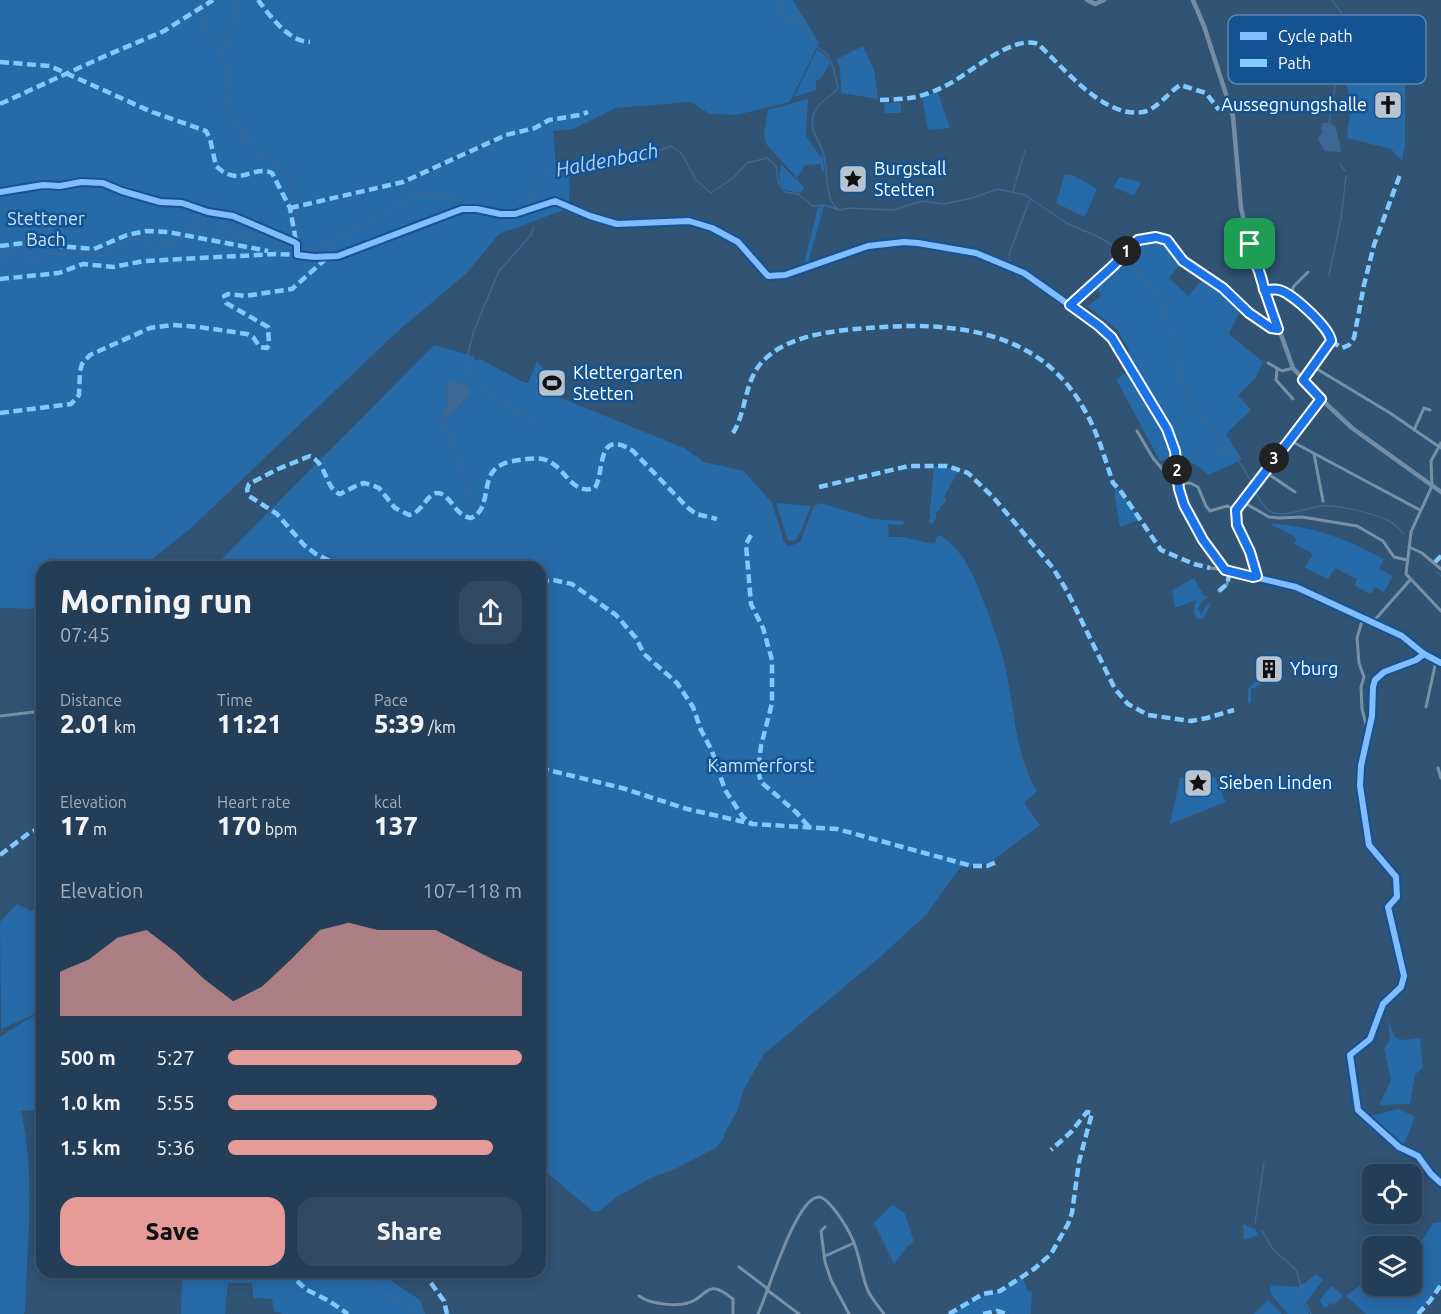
<!DOCTYPE html>
<html lang="en">
<head>
<meta charset="utf-8">
<style>
  body { margin:0; font-family:Ubuntu,sans-serif; background:#314961; color:#f1f3f6; height:100vh; display:flex; flex-direction:column; font-size:22px; white-space:nowrap }
  * { box-sizing:border-box; margin:0 }
  p { font-size:20px; color:#a3aeba }
  .icon { flex:none; width:33px; height:33px; fill:none; stroke:currentColor; stroke-width:2; stroke-linecap:round; stroke-linejoin:round }
  .map { position:relative; flex:1; overflow:hidden }
  .side { position:absolute; left:36px; top:561px; width:510px; height:717px; display:flex; flex-direction:column; background:#253e57; border-radius:18px; box-shadow:0 3px 15px #0003,0 0 0 2px #42576d }
  .side>* { flex:none }
  .buttons { position:absolute; left:1362px; top:1164px; display:grid; gap:12px }
  .buttons a { display:grid; place-items:center; width:60px; height:60px; border-radius:12px; background:#253e57; box-shadow:0 3px 15px #0003,0 0 0 2px #42576d; font-size:30px }
  .pin { position:absolute; display:grid; place-items:center; width:51px; height:51px; color:#fff; margin:-26px; border-radius:12px; box-shadow:0 3px 9px #0006 }
  .km { position:absolute; width:30px; height:30px; margin:-15px; border-radius:50%; background:#222; color:#fff; font-size:16px; line-height:30px; text-align:center }
  .round { display:grid; place-items:center; flex:none; width:63px; height:63px; border-radius:18px; background:#314961 }
  .overview { display:flex; align-items:center; justify-content:space-between; height:102px; padding:0 24px }
  h1 { font-size:33px; font-weight:800; line-height:45px }
  .stats { display:grid; grid-template-columns:repeat(3,1fr); gap:9px; height:102px; padding:6px 24px }
  .stats div { display:grid; align-content:center }
  .stats b { font-size:26px; font-weight:800 }
  .stats small { font-size:16px; font-weight:400 }
  .stats p { font-size:16px }
  .chart { height:168px; padding:12px 24px }
  .chart p { display:flex; justify-content:space-between }
  .chart svg { width:100%; height:108px; margin-top:6px; fill:#e69b98; opacity:.7 }
  .button { display:flex; gap:12px; margin-top:auto; padding:12px 24px }
  .button a { flex:1; height:69px; border-radius:18px; background:#e69b98; color:#111; font-size:24px; font-weight:800; line-height:69px; text-align:center }
  .button a+a { background:#314961; color:#f1f3f6 }
  ul { padding:0 24px; list-style:none; font-size:20px }
  li { display:grid; grid-template-columns:96px 72px 1fr; align-items:center; height:45px }
  li i { height:15px; border-radius:8px; background:#e69b98 }
  .map>svg:first-child { display:block }
</style>
</head>
<body>
<div class="map">
<svg width="1441" height="1314" viewBox="0 0 1441 1314">
  <rect width="100%" height="100%" fill="#315374"/>
  <!-- green -->
  <g fill="#276aa8" fill-rule="evenodd">
    <path d="M0 0H793L819 43 790 102 736 115 710 114 691 102 616 108 573 129 553 131 556 166 570 164 569 208 499 234 467 273 399 330 191 528 150 561 146 567H42V609L0 608ZM501 137 502 139 403 183 298 206 301 203 303 204 402 182Z"/>
    <path d="M1353 42 1363 69 1378 65 1396 66 1398 82 1405 86V146L1402 161 1391 149 1347 138C1347 127 1351 117 1350 105 1349 79 1333 65 1353 42Z"/>
    <path d="M863 46 874 70 878 99 841 93 840 69 837 59Z"/>
    <path d="M817 49 827 57 830 63 821 78 816 81V90L794 97Z"/>
    <path d="M938 92 950 128 928 130 922 97Z"/>
    <path d="M808 99 806 136 819 155 823 157 824 171H822L820 164 805 165 797 178 766 144 764 134 768 110Z"/>
    <path d="M884 103H901V113H885Z"/>
    <path d="M781 164 804 187 801 193 785 190 779 181Z"/>
    <path d="M1065 174 1075 176 1097 189 1085 217 1056 203Z"/>
    <path d="M1119 177 1141 182 1134 196 1114 187Z"/>
    <path d="M824 206 807 267 803 268 818 207Z"/>
    <path d="M1156 238 1165 242 1182 262 1169 278 1188 296 1204 278 1226 293 1241 308 1229 334 1263 362 1255 379 1238 395 1251 410 1226 434 1242 460 1208 475 1202 469 1192 463 1179 466 1176 448 1168 424 1154 405 1125 359 1129 350 1118 331 1088 306 1102 295 1093 286 1139 242Z"/>
    <path d="M434 345 473 356 475 361 480 359 525 383H528L537 361 544 370 545 387 551 394 684 448 704 462 744 471 772 503 784 542 788 546 796 544 801 540 814 506 821 503 873 519 904 521 903 525 888 524 889 537H902L935 544 937 536 940 535C962 550 972 571 981 595 990 618 999 641 1005 666 1015 707 1014 753 1037 791L1024 803 1040 825 989 863 960 868 925 916 880 957 764 1054 743 1091 737 1112 724 1134V1138L716 1148 702 1155 675 1169 651 1178 617 1197 601 1210 594 1212 540 1167V567H214ZM447 382 470 387C468 401 455 412 444 420L441 418 448 401 446 386Z"/>
    <path d="M1129 372C1145 400 1162 427 1172 457L1160 461 1116 379Z"/>
    <path d="M934 466 959 470 944 497 946 498 944 504 940 506 941 509 934 514H936V518L932 524 929 522Z"/>
    <path d="M1115 489H1119L1139 520 1120 527 1115 498Z"/>
    <path d="M776 503 811 506 800 533 795 541 788 540Z"/>
    <path d="M1270 524C1311 525 1349 540 1384 559L1379 569 1393 576 1384 592 1375 587 1371 594 1355 586 1357 579 1335 568 1328 579 1305 568 1313 554 1294 544 1297 538Z"/>
    <path d="M1194 578 1204 596 1208 597 1202 601 1198 609 1201 615 1206 605 1211 603 1203 619 1197 618C1191 612 1195 607 1196 600L1175 608 1172 590Z"/>
    <path d="M1261 657 1274 663 1279 671 1277 681 1276 678 1278 671 1269 662 1270 664 1264 669 1268 673 1274 669 1273 671 1255 688 1253 687 1251 690V702L1248 704V689L1262 675 1257 662 1261 660Z"/>
    <path d="M1215 777 1226 802 1170 824 1180 778Z"/>
    <path d="M17 904 31 911 42 904V1011L1 1029 0 922Z"/>
    <path d="M42 1013V1110L21 1111C36 1177 27 1244 25 1311L24 1314H0V1037L28 1019Z"/>
    <path d="M1388 1018C1394 1041 1396 1042 1420 1038L1423 1067 1415 1075 1410 1104 1379 1105 1391 1080 1384 1049 1390 1040Z"/>
    <path d="M1399 1109 1415 1117 1403 1147 1378 1125 1371 1116Z"/>
    <path d="M892 1205 905 1213 914 1242 907 1247 894 1264 874 1223Z"/>
    <path d="M1441 1222V1283L1429 1301 1417 1314H1366L1346 1296 1372 1276V1286H1412V1250C1422 1244 1427 1233 1433 1223Z"/>
    <path d="M1243 1224 1255 1229 1258 1235 1244 1240Z"/>
    <path d="M182 1272H341L345 1277 343 1272H378L420 1300 425 1314H282L274 1311 272 1299 253 1298 252 1283H228L225 1314H181Z"/>
    <path d="M1316 1274 1323 1280 1305 1304 1309 1314H1288L1271 1294 1270 1285 1299 1287Z"/>
    <path d="M1022 1276 1028 1291 1032 1292 1031 1314H1010L997 1311 982 1314H952L973 1300 1000 1291Z"/>
    <path d="M1331 1286 1344 1296 1333 1305 1331 1303 1325 1308 1319 1301Z"/>
    <path d="M1268 1300 1282 1314H1254Z"/>
  </g>
  <!-- water -->
  <g fill="#3b6894">
    <path d="M1324 123H1329L1335 126C1337 134 1341 146 1341 152L1325 151 1317 138 1323 133 1321 127Z"/>
    <path d="M455 381 470 387V393L454 413 443 420 441 418 448 401 446 386 447 382Z"/>
  </g>
  <g fill="none" stroke-linecap="round" stroke-linejoin="round">
    <!-- stream -->
    <g stroke="#3b6894" stroke-width="1.5">
      <path d="M198 0 200 5"/>
      <path d="M239 0 234 25 229 35V40L223 49 228 88 224 98 231 103 228 109 235 127 245 129 242 139 254 144 258 154 271 161 282 163 294 186V205"/>
      <path d="M780 0 784 16 799 20 807 29 813 43 828 55 834 70 838 89C829 97 816 104 813 116 809 131 821 142 824 156 827 170 826 184 830 198 832 203 835 206 838 210"/>
      <path d="M203 10C203 28 207 40 223 52"/>
      <path d="M1329 123 1346 19 1332 0"/>
      <path d="M1024 154 1025 151"/>
      <path d="M1340 164 1345 171"/>
      <path d="M1016 181 1023 157"/>
      <path d="M1013 192 1015 184"/>
      <path d="M532 197 539 216"/>
      <path d="M294 209 302 248"/>
      <path d="M184 232 194 220H204L203 226 196 229V232L217 236 224 226 231 224 233 225 231 234 245 235 254 240 261 234C278 247 300 251 320 248L416 195C420 194 425 193 430 193 454 195 504 222 525 205 534 197 538 183 541 172L578 167 629 153 651 154 671 146 682 154 696 180 711 193 733 178 747 163 767 158 776 166 778 182 785 192 798 194 813 206 824 205 840 210 849 208 893 210 922 201 944 204 972 198 998 189 1025 195 1068 224 1097 236 1120 250"/>
      <path d="M1126 257 1147 282 1164 307 1170 336 1180 355C1171 391 1222 438 1242 466 1250 477 1260 507 1271 512 1282 518 1308 508 1320 506 1336 504 1372 513 1387 520 1394 523 1399 529 1404 534"/>
      <path d="M0 259 13 254 20 246 24 248V259L33 262 48 253 61 255 82 252 94 256 108 255 131 239 147 236 148 248 154 251 162 242 176 240 181 236"/>
      <path d="M1010 263 1009 254 1030 199"/>
      <path d="M1329 275 1341 219 1346 176"/>
      <path d="M477 382 464 371 473 333 499 271 531 235 534 227"/>
      <path d="M482 386 493 396 534 422"/>
      <path d="M443 420 458 455 476 511"/>
      <path d="M1212 452 1226 450"/>
      <path d="M1194 456 1207 454"/>
      <path d="M1437 572 1441 576"/>
      <path d="M1255 1223 1264 1163"/>
      <path d="M1262 1231 1273 1249 1297 1271 1303 1297 1311 1314"/>
      <path d="M363 1272 385 1294 410 1306 413 1314"/>
    </g>
    <!-- minor -->
    <g stroke="#7891a7" stroke-width="3">
      <path d="M315 257 340 255 462 209H477L500 214H515L555 201 590 216 617 224 689 221 712 228 738 242 768 276C792 278 838 254 864 247 916 235 992 251 1036 280 1050 289 1063 301 1076 311 1089 320 1102 326 1112 338L1172 440 1177 461 1179 489 1188 517 1203 540 1225 570 1296 587 1402 636 1424 654 1441 663"/>
      <path d="M1265 290C1269 290 1275 289 1280 290 1292 293 1331 328 1331 341L1304 379"/>
      <path d="M1290 295 1294 286 1308 272"/>
      <path d="M1070 305 1138 240 1156 237 1167 240 1183 261 1223 289 1249 313 1271 328 1278 329"/>
      <path d="M1268 363 1282 371 1293 368"/>
      <path d="M1312 366 1390 413 1441 448"/>
      <path d="M1277 370 1276 380 1293 399"/>
      <path d="M1414 430 1424 408 1430 410"/>
      <path d="M1137 431 1153 458 1179 489"/>
      <path d="M1289 440 1420 510"/>
      <path d="M1441 443 1431 461 1432 486 1411 532 1406 574 1441 611"/>
      <path d="M1314 454 1323 501"/>
      <path d="M1264 471 1295 492"/>
      <path d="M1178 484 1190 483 1198 487 1206 506 1210 511 1227 506 1236 510"/>
      <path d="M1241 501 1269 517 1279 518 1302 517 1357 526 1383 541 1394 557 1407 560"/>
      <path d="M1409 547 1422 553 1441 569"/>
      <path d="M1435 562 1441 556"/>
      <path d="M1210 568 1225 570"/>
      <path d="M1257 576 1250 552 1237 525 1236 510 1321 399"/>
      <path d="M1219 591 1227 584 1230 572"/>
      <path d="M1363 618 1357 638 1359 663 1364 677 1361 687 1362 709 1368 732"/>
      <path d="M1373 622 1410 580"/>
      <path d="M1426 707 1436 661"/>
      <path d="M0 716 42 711"/>
      <path d="M1361 766 1372 716 1373 687 1375 680 1384 672 1416 660 1424 654"/>
      <path d="M1438 768 1441 778"/>
      <path d="M825 1227 821 1231 825 1262 831 1280 849 1314"/>
      <path d="M825 1256 854 1243"/>
      <path d="M739 1267 768 1289"/>
      <path d="M767 1290 799 1314"/>
      <path d="M639 1296C652 1305 682 1308 695 1300 702 1296 708 1287 716 1289 722 1290 728 1295 733 1299V1314"/>
      <path d="M758 1314C768 1293 795 1200 818 1197 828 1195 848 1229 852 1238 860 1255 861 1274 868 1291 872 1299 879 1307 884 1314"/>
    </g>
    <!-- secondary -->
    <g stroke="#748da4" stroke-width="4.5">
      <path d="M1087 0 1095 4 1104 0"/>
      <path d="M1193 0 1204 26 1233 116 1241 208 1250 244V253L1252 262 1258 267"/>
      <path d="M1250 244 1257 253 1258 267 1265 290 1293 368 1321 399 1352 428 1441 492"/>
    </g>
    <!-- quiet -->
    <g stroke="#80caff" stroke-width="4.5" stroke-dasharray="9 4.5" stroke-linecap="butt">
      <path d="M258 0C270 16 289 42 310 42"/>
      <path d="M0 62 50 66 152 112 206 131 210 139 216 166C240 189 253 164 272 173L290 208 297 247"/>
      <path d="M880 100C907 99 918 99 943 87 968 76 1011 34 1038 44 1063 67 1104 119 1143 112 1157 109 1168 93 1180 85L1206 93 1219 110"/>
      <path d="M0 104 105 56 164 31 213 0"/>
      <path d="M290 208 403 182 506 135 535 128 549 120 580 115 588 112"/>
      <path d="M0 246 24 243 94 249 127 235 146 231 168 232 268 251"/>
      <path d="M0 279 59 273 83 264 113 267 144 261 276 254 300 255"/>
      <path d="M1331 341 1342 348 1349 345 1354 338 1364 285 1374 245 1401 172"/>
      <path d="M0 413 71 404 79 395 80 371 82 364 90 355 150 328 172 325 199 327 247 334 253 337 260 347 267 348 269 345 268 327 226 303 224 296 228 294 245 296 292 289 328 257"/>
      <path d="M733 433C747 411 744 378 765 359 792 334 833 331 868 328 952 321 1041 329 1085 411 1098 433 1105 459 1113 483L1120 490 1161 550 1194 564 1210 568"/>
      <path d="M819 487 909 466H947L968 473 993 497 1053 568 1067 591 1115 689 1128 704 1148 715 1191 721 1207 718 1234 710"/>
      <path d="M751 535 746 544 751 604 763 628 772 660V703L761 746 758 771 761 782 796 812 809 827"/>
      <path d="M1435 562 1441 556"/>
      <path d="M341 567 316 554 304 545 277 514 249 496 247 490 249 484 278 469 310 456C328 465 325 489 340 494L358 485 364 483 372 485 379 488 395 508 409 515C425 513 429 482 446 497 455 505 458 516 471 518 493 509 479 475 501 465 506 462 513 461 519 460 528 459 538 457 546 460 566 467 571 496 595 488 605 471 596 427 633 451L687 507 696 514 717 519"/>
      <path d="M540 582 553 580 572 584 616 615 636 638 644 654 677 683 693 707 701 730 712 751 725 790 743 817 751 823"/>
      <path d="M1219 591 1227 584 1230 572 1236 573"/>
      <path d="M540 768 622 788 687 809 753 824 837 829 972 866H987L999 861"/>
      <path d="M0 855 29 833 42 827"/>
      <path d="M287 1272 307 1290 329 1301 348 1314"/>
      <path d="M423 1272 444 1301 447 1314"/>
      <path d="M949 1314 983 1294 1000 1291 1034 1269 1051 1254 1068 1224 1072 1213 1079 1162 1092 1113 1087 1112 1071 1132 1051 1150"/>
      <path d="M983 1314 997 1311 1007 1314"/>
      <path d="M1418 1314 1430 1301 1441 1285"/>
    </g>
    <!-- cycleway casing -->
    <g stroke="#145391" stroke-width="10">
      <g id="cycleway">
        <path d="M0 192 43 185 60 186 81 182 103 183 122 191 160 202 182 203 208 212 233 216 294 242 297 244V255L315 257 338 256 462 209H477L500 214H515L555 201 590 216 617 224 689 221 712 228 738 242 768 276 785 275 868 246 904 242 918 243 976 253 1024 273 1099 326 1112 338 1172 440 1177 461 1179 489 1188 517 1203 540 1225 570 1296 587 1402 636 1424 654 1441 663"/>
        <path d="M1424 654 1416 660 1384 672 1375 680 1373 687 1372 716 1361 766 1360 786 1369 845 1396 877 1397 897 1388 907 1404 976 1401 987 1383 1004 1370 1039 1350 1055 1358 1110 1399 1147 1418 1156 1431 1174 1441 1183"/>
      </g>
    </g>
    <!-- cycleway -->
    <use href="#cycleway" stroke="#80bcff" stroke-width="6"/>
  </g>
  <g fill="none" stroke-linecap="round" stroke-linejoin="round">
    <!-- route casing -->
    <g stroke="#fff" stroke-width="12">
      <path id="route" d="M1250 244C1258 255 1257 263 1260 275 1265 293 1272 311 1278 329L1271 328 1249 313 1223 288 1183 261 1167 240 1156 237 1138 240 1114 265 1070 305 1099 326 1112 338 1167 429 1175 451 1179 489 1184 505 1203 540 1225 570 1253 577 1257 576 1250 552 1237 525 1236 510 1321 399 1303 380 1331 341C1330 328 1292 293 1279 290 1275 289 1269 290 1264 290 1263 283 1261 275 1258 269 1254 260 1249 256 1250 244"/>
    </g>
    <!-- route -->
    <use href="#route" stroke="#1a73e8" stroke-width="8"/>
  </g>
  <!-- icons -->
  <defs>
    <g id="church-square" transform="scale(1.5)"><rect x="-9" y="-9" width="18" height="18" rx="4" fill="#b7c3ce" stroke="#145391"/><path d="M-1.2-6h2.4v3.5h3.3v2.4h-3.3V6h-2.4V-.1h-3.3v-2.4h3.3Z" fill="#111"/></g>
    <g id="sight-square" transform="scale(1.5)"><rect x="-9" y="-9" width="18" height="18" rx="4" fill="#b7c3ce" stroke="#145391"/><path d="M0-6L1.8-2.2L6-1.7L2.9 1.2L3.7 5.4L0 3.3L-3.7 5.4L-2.9 1.2L-6-1.7L-1.8-2.2Z" fill="#111"/></g>
    <g id="stadium-square" transform="scale(1.5)"><rect x="-9" y="-9" width="18" height="18" rx="4" fill="#b7c3ce" stroke="#145391"/><path d="M0-5a6.5 5 0 1 0 0 10a6.5 5 0 1 0 0-10ZM-3.5-1.8h7v3.6h-7Z" fill="#111"/></g>
    <g id="building-square" transform="scale(1.5)"><rect x="-9" y="-9" width="18" height="18" rx="4" fill="#b7c3ce" stroke="#145391"/><path d="M-4-6H4V6H1V3H-1V6H-4ZM-2.5-4.3h1.7v1.8h-1.7ZM.8-4.3h1.7v1.8H.8ZM-2.5-1h1.7V.8h-1.7ZM.8-1h1.7V.8H.8Z" fill="#111"/></g>
  </defs>
  <g fill-rule="evenodd">
    <use href="#church-square" x="1388" y="105"/>
    <use href="#sight-square" x="853" y="179"/>
    <use href="#stadium-square" x="552" y="383"/>
    <use href="#building-square" x="1269" y="669"/>
    <use href="#sight-square" x="1198" y="783"/>
  </g>
  <g text-anchor="middle" stroke-width="5" stroke-linejoin="round" paint-order="stroke">
    <!-- poi labels -->
    <g font-size="18" fill="#fff" stroke="#145391" text-anchor="start">
      <text x="1367" y="111" text-anchor="end">Aussegnungshalle</text>
      <text x="874" y="175">Burgstall<tspan x="874" dy="21">Stetten</tspan></text>
      <text x="573" y="379">Klettergarten<tspan x="573" dy="21">Stetten</tspan></text>
      <text x="1290" y="675">Yburg</text>
      <text x="1219" y="789">Sieben Linden</text>
    </g>
    <!-- park labels -->
    <g font-size="18" fill="#c8e3fc" stroke="#145391">
      <text x="46" y="225">Stettener<tspan x="46" dy="21">Bach</tspan></text>
      <text x="761" y="772">Kammerforst</text>
    </g>
    <!-- water labels -->
    <g font-size="20" font-style="italic" fill="#add4f8" stroke="#145391">
      <text transform="translate(607 160) rotate(-11)" y="7">Haldenbach</text>
    </g>
  </g>
  <!-- legend -->
  <rect x="1228" y="15" width="198" height="69" rx="9" fill="#145391" stroke="#5a87b2" stroke-width="1.5"/>
  <rect x="1240" y="32" width="27" height="8" fill="#80bcff"/>
  <rect x="1240" y="59" width="27" height="8" fill="#80caff"/>
  <g font-size="16" fill="#fff">
    <text x="1278" y="42">Cycle path</text>
    <text x="1278" y="69">Path</text>
  </g>
</svg>
<div class="buttons">
<a><svg class="icon" aria-label="locate" viewBox="0 0 24 24"><circle cx="12" cy="12" r="6"/><path d="M12 2v4M12 18v4M2 12h4M18 12h4"/></svg></a>
<a><svg class="icon" aria-label="layers" viewBox="0 0 24 24"><path d="M12 4l9 5-9 5-9-5zM3 14l9 5 9-5"/></svg></a>
</div>
<div class="pin" style="left:1250px;top:244px;background:#1e9e55"><svg class="icon" aria-label="arrive" viewBox="0 0 24 24"><path d="M6 21V4h12l-3 4 3 4H6"/></svg></div>
<b class="km" style="left:1126px;top:251px">1</b>
<b class="km" style="left:1177px;top:470px">2</b>
<b class="km" style="left:1274px;top:458px">3</b>
<section class="side">
<div class="overview"><div><h1>Morning run</h1><p>07:45</p></div><a class="round"><svg class="icon" aria-label="share" viewBox="0 0 24 24"><path d="M12 15V3M7 8l5-5 5 5M5 13v7h14v-7"/></svg></a></div>
<div class="stats">
<div><p>Distance</p><b>2.01<small> km</small></b></div>
<div><p>Time</p><b>11:21</b></div>
<div><p>Pace</p><b>5:39<small> /km</small></b></div>
</div>
<div class="stats">
<div><p>Elevation</p><b>17<small> m</small></b></div>
<div><p>Heart rate</p><b>170<small> bpm</small></b></div>
<div><p>kcal</p><b>137</b></div>
</div>
<div class="chart"><p><span>Elevation</span>107–118 m</p>
<svg viewBox="0 0 160 44" preserveAspectRatio="none"><path d="M0 44V26L10 21L20 12L30 9L40 18L50 29L60 38L70 32L80 21L90 9L100 6L110 9L120 9L130 9L140 15L150 21L160 26V44z"/></svg>
</div>
<ul>
<li><b>500 m</b>5:27<i style="width:100%"></i></li>
<li><b>1.0 km</b>5:55<i style="width:71%"></i></li>
<li><b>1.5 km</b>5:36<i style="width:90%"></i></li>
</ul>
<div class="button"><a>Save</a><a>Share</a></div>
</section>
</div>
</body>
</html>
